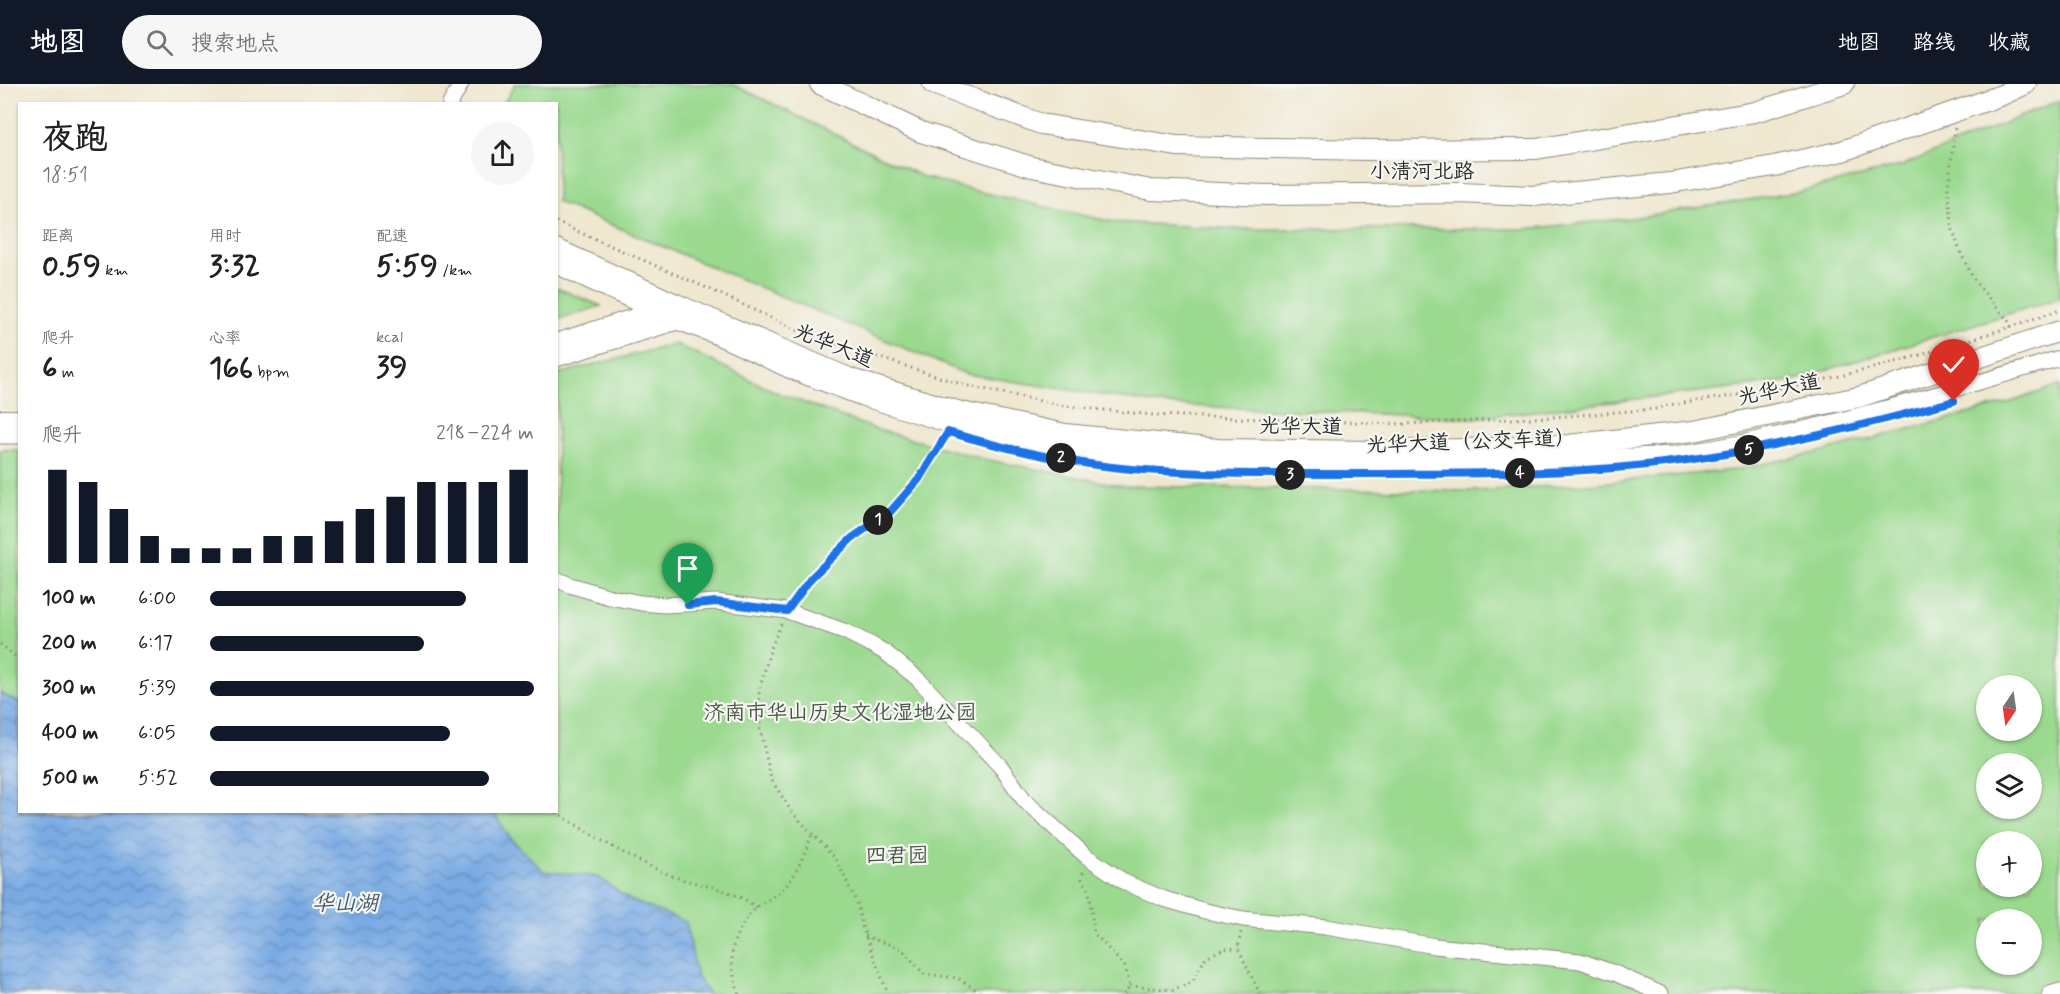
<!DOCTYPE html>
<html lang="zh">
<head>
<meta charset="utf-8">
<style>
  body { margin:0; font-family:Mynerve,"LXGW WenKai TC",sans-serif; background:#f6f6f6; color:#202124; height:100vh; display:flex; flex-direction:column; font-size:22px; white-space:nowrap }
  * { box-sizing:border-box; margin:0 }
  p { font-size:20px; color:#757577 }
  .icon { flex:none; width:33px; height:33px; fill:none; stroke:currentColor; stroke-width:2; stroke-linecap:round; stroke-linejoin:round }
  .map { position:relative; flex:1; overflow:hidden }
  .sheet { position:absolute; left:18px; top:18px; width:540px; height:711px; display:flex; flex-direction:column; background:#fff; border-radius:0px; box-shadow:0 2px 4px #0004 }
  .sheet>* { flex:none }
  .needle { width:39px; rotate:193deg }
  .buttons { position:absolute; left:1976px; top:591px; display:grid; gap:12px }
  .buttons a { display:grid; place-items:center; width:66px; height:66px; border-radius:50%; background:#fff; box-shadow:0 2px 4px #0004; font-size:30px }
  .pin { position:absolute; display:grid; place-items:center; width:51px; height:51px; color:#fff; margin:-62px -26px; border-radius:50% 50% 50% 0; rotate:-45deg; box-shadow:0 0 6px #0007 }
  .pin .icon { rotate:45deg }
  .km { position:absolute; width:30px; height:30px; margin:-15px; border-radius:50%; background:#222; color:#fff; font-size:16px; line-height:30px; text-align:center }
  .round { display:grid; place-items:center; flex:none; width:63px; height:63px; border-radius:32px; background:#f6f6f6 }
  .summary { display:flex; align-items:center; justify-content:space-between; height:102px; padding:0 24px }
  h1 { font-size:33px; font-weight:800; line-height:45px }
  .figures { display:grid; grid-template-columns:repeat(3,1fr); gap:9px; height:102px; padding:6px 24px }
  .figures div { display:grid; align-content:center }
  .figures b { font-size:30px; font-weight:800 }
  .figures small { font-size:16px; font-weight:400 }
  .figures p { font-size:16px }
  .chart { height:168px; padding:12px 24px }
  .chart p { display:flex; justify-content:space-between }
  .chart svg { width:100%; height:108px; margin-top:6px; stroke:#111827; stroke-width:6 }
  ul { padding:0 24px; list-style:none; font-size:20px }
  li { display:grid; grid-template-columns:96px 72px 1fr; align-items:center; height:45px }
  li i { height:15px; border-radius:8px; background:#111827 }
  header { display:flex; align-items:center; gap:36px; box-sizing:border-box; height:84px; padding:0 30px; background:#111827; color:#fff }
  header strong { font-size:28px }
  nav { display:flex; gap:33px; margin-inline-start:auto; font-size:21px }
  .search { width:420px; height:54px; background:#f6f6f6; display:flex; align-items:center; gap:15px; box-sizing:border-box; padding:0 21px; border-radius:33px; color:#757577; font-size:22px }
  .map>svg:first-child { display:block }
</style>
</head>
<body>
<header>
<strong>地图</strong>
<div class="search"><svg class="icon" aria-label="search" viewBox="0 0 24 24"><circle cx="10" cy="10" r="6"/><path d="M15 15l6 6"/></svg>搜索地点</div>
<nav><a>地图</a><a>路线</a><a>收藏</a></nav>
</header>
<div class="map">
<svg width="2060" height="910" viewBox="0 0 2060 910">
  <defs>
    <pattern id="water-waves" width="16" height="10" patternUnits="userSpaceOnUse" patternTransform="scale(1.5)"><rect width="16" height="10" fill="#79aae4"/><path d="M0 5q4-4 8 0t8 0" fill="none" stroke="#638bb9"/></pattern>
  </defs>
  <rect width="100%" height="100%" fill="#f6f6f2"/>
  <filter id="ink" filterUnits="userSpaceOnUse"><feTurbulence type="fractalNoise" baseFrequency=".0167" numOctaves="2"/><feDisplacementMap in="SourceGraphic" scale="12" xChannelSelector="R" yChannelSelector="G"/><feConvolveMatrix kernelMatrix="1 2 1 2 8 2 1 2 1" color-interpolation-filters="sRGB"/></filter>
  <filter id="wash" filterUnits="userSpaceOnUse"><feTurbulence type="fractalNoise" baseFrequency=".008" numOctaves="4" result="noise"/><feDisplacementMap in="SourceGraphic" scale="24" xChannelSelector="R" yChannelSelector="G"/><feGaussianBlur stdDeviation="1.35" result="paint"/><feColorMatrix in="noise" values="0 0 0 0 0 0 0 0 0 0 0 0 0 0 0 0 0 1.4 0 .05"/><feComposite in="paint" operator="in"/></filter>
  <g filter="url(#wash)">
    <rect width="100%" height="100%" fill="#efe7cf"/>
    <!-- park -->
    <g fill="#9ad98e" stroke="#62825c" stroke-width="1.5" fill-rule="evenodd">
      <path d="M515 0H732L923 93 967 105 1113 138 1234 145H1525L1632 134 1798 108 1901 82 2060 16V214L1791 297 1474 334 1166 321 966 290 557 118 556 20 504 19Z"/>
      <path d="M557 204 601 222 557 236Z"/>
      <path d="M676 260 778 309 875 345 983 375 1123 402 1477 407 1600 399 1734 386 1829 366 2008 319 2060 301V910H0V366H19L20 728H556L557 290ZM1986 602H2031V646H1986ZM1986 680H2031V724H1986ZM1986 758H2031V802H1986ZM1986 836H2031V880H1986Z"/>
    </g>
    <!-- water -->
    <path fill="url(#water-waves)" stroke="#526a88" stroke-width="1.5" d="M0 609 19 619 20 728H493L511 755 544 787 598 793 630 816 686 838 697 894 709 910H0Z"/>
  </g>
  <g filter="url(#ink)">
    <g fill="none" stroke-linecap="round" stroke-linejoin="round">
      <!-- minor casing -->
      <g stroke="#8d897d" stroke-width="17">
        <g id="minor">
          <path d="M450 20 461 0"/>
          <path d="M556 182 677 238 713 251 793 288 862 314 952 342 1105 371 1169 377 1284 382 1459 381 1673 370C1723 364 1772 352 1821 341 1902 321 1981 298 2060 274"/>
          <path d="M556 275 677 238"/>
          <path d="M0 352H20"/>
          <path d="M556 495 570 501 610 513 641 519 665 521 716 518 787 527 844 547 872 561 886 569 917 594 1001 683 1025 717 1086 772 1126 799 1164 815 1205 827 1243 835 1326 843 1435 862 1580 877 1617 890 1661 910"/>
          <path d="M2050 910 2060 907"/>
        </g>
      </g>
      <!-- major casing -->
      <g stroke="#8d897d" stroke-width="22">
        <g id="major">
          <path d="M820 0 921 48 1032 83 1151 106 1266 111 1459 109 1533 112 1670 99 1774 82 1842 67 2002 11 2026 0"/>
          <path d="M933 0 1041 40 1177 62 1366 66 1536 65 1755 28 1844 0"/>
          <path d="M556 165 678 221 851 295 961 328 1065 350 1218 365 1375 367 1465 365 1568 361 1694 347 1859 313 2060 247"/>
          <path d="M556 260 678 221"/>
          <path d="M0 336H20"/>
        </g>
      </g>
      <!-- path -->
      <g stroke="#8d897d" stroke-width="3" stroke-dasharray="1.5 4.5" stroke-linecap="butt">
        <path d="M1955 44 1948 105 1953 147 1962 172 1976 199 2010 239 2011 243"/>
        <path d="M556 138 716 208 803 249 964 301 1065 322 1153 331 1403 340 1554 333 1655 325 1668 321C1721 314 1774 306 1826 295 1906 278 1983 252 2060 226"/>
        <path d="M795 516 811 494 852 454 890 428 919 395 944 355"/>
        <path d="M781 540 770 567 759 607 760 645 771 695 791 727 836 775 857 819 862 842 888 910"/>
        <path d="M0 560 20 576"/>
        <path d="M556 728C593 752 629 774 670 791 701 803 729 802 757 824"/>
        <path d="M1083 788 1082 795 1089 806 1094 849 1125 883 1130 902 1124 910"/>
        <path d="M1241 848 1238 864 1260 910"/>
        <path d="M865 852 902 865 924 890 958 894 982 910"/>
        <path d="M1130 902 1173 906 1192 898 1206 873 1223 865 1238 864"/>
        <path d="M739 910C727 875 729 852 756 824 764 817 775 813 783 805 797 792 804 768 812 751"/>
      </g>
      <!-- minor -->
      <use href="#minor" stroke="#fff" stroke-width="15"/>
      <!-- major -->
      <use href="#major" stroke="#fff" stroke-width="20"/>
    </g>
  </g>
  <g fill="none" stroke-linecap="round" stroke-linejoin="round" filter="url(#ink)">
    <!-- route casing -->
    <g stroke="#fff" stroke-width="12">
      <path id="route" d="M688 521 716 518 787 527 811 494 852 454 890 428 919 395 948 348C1010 366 1079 382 1144 386 1215 391 1287 390 1358 390 1472 389 1587 392 1700 374 1786 361 1870 340 1954 317"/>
    </g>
    <!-- route -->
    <use href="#route" stroke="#1a73e8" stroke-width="8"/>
  </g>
  <g text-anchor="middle" stroke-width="4.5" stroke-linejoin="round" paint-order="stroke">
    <!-- street labels -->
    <g font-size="21" fill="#2b2b2b" stroke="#f6f6f2">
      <text x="1422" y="94">小清河北路</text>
      <text transform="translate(834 261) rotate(22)" y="7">光华大道</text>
      <text transform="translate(1779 305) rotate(-12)" y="7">光华大道</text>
      <text transform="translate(1301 342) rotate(1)" y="7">光华大道</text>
      <text transform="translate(1471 357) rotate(-2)" y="7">光华大道（公交车道）</text>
    </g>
    <!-- park labels -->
    <g font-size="21" fill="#475644" stroke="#f6f6f2">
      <text x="840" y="635">济南市华山历史文化湿地公园</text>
      <text x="897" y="778">四君园</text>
    </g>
    <!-- water labels -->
    <g font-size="22" font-style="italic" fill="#46576c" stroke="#f6f6f2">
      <text x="345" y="826">华山湖</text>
    </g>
  </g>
</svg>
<div class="buttons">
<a><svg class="needle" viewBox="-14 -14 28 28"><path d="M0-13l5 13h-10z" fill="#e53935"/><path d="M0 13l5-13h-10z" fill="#757577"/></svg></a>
<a><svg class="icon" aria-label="layers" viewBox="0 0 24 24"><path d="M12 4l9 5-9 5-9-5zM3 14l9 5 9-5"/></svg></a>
<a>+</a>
<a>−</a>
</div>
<div class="pin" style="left:688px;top:521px;background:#1e9e55"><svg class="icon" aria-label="arrive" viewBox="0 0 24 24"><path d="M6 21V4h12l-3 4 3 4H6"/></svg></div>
<div class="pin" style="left:1954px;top:317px;background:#d93025"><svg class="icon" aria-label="check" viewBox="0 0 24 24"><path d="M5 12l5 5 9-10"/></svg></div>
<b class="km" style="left:878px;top:436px">1</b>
<b class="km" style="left:1061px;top:374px">2</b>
<b class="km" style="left:1290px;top:391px">3</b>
<b class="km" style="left:1520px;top:389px">4</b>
<b class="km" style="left:1749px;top:366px">5</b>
<section class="sheet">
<div class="summary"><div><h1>夜跑</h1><p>18:51</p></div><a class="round"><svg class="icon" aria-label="share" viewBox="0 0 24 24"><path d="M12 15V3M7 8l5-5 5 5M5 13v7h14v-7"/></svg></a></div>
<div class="figures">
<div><p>距离</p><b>0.59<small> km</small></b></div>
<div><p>用时</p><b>3:32</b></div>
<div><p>配速</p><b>5:59<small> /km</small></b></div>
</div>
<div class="figures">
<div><p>爬升</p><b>6<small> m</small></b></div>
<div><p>心率</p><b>166<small> bpm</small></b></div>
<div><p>kcal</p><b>39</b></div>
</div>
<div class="chart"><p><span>爬升</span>218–224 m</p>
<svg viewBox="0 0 160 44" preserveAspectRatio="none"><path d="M5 44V6M15 44V11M25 44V22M35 44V33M45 44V38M55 44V38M65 44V38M75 44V33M85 44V33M95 44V27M105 44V22M115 44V17M125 44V11M135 44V11M145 44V11M155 44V6"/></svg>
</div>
<ul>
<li><b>100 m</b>6:00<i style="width:79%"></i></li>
<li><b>200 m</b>6:17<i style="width:66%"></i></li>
<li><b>300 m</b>5:39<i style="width:100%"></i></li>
<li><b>400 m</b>6:05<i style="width:74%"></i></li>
<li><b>500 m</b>5:52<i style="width:86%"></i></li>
</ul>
</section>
</div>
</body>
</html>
